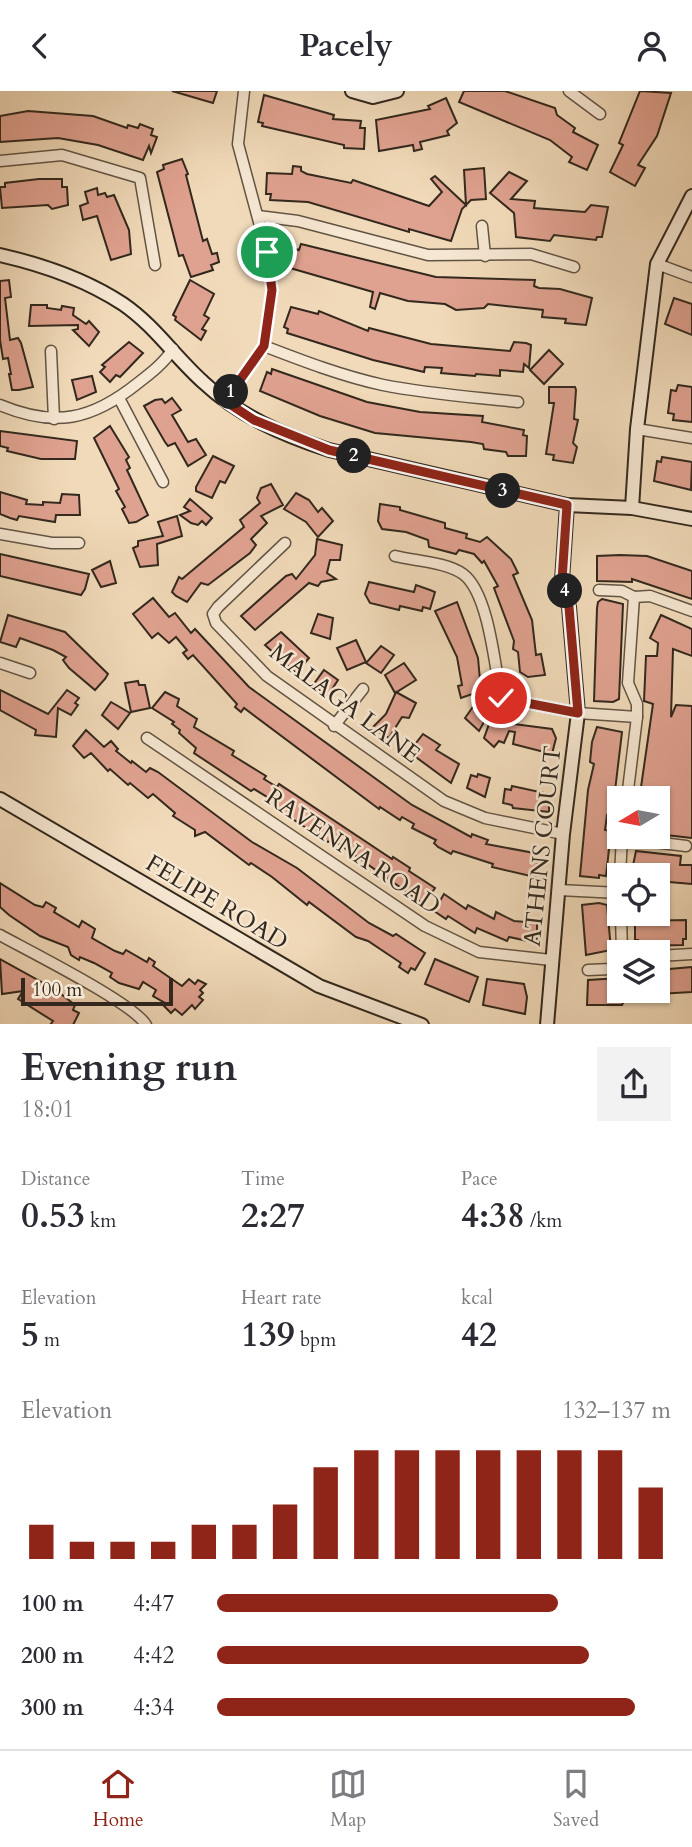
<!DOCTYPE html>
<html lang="en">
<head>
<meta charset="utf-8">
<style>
  body { margin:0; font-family:Cardo,serif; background:#f2f2f3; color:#2b2b33; height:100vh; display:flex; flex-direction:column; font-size:26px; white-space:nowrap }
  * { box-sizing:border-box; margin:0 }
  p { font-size:23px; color:#7c7c81 }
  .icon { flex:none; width:38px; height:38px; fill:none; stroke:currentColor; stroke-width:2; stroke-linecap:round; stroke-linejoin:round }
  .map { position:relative; height:933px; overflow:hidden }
  .details { display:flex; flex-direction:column; background:#fff; flex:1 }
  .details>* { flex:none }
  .needle { width:46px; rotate:260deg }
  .controls { position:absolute; left:607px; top:695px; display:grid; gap:14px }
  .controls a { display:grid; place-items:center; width:63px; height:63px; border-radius:0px; background:#fff; box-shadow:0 2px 5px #0004; font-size:35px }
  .scale { position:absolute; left:21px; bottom:18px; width:152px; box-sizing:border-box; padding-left:7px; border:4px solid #32281d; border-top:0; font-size:19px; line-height:24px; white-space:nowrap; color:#32281d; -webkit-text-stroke:5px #f6e7d2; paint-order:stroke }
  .pin { position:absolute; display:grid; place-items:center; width:60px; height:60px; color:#fff; margin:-30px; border:4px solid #fff; border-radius:50%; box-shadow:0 2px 7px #0007 }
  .km { position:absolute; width:35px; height:35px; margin:-18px; border-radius:50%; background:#222; color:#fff; font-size:19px; line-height:35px; text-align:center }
  .round { display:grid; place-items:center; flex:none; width:74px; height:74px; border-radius:0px; background:#f2f2f3 }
  .headline { display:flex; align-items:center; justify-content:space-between; height:119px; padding:0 21px }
  h1 { font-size:38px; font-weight:600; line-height:52px }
  .stats { display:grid; grid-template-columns:repeat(3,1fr); gap:10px; height:119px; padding:7px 21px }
  .stats div { display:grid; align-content:center }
  .stats b { font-size:35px; font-weight:600 }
  .stats small { font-size:19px; font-weight:400 }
  .stats p { font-size:19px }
  .chart { height:196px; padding:14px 21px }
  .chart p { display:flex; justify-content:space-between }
  .chart svg { width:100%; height:126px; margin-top:7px; stroke:#8f2418; stroke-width:6 }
  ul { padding:0 21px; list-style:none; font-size:23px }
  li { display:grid; grid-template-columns:112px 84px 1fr; align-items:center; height:52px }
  li i { height:18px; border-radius:9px; background:#8f2418 }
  header { display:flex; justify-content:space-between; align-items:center; height:91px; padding:0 21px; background:#fff; font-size:32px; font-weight:600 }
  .tab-bar { display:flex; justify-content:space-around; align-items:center; height:98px; border-top:2px solid #e1e1e2; background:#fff; font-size:19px; color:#7c7c81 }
  .tab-bar a { display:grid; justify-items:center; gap:4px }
  .tab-bar .active { color:#8f2418 }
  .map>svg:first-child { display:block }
</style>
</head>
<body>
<header><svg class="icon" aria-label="back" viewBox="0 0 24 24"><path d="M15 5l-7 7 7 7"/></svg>Pacely<svg class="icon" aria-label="person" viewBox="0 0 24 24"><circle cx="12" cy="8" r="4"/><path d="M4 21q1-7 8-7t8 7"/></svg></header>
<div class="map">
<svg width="692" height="934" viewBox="0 0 692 934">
  <rect width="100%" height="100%" fill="#f1dab9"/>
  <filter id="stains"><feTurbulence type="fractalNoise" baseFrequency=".00286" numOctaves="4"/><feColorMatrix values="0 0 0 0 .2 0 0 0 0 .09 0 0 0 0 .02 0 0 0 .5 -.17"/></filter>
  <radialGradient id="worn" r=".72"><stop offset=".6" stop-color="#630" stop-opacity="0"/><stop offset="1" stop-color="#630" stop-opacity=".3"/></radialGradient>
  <!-- building -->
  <g fill="#e0a290" stroke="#32281d" stroke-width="2">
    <path d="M172 0H217L213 12Z"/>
    <path d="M464 0H505L555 17 557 24 575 37 573 41 598 54 587 79 569 71 572 66 550 49 459 11Z"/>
    <path d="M640 0 671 2 657 45 638 74 645 77 635 95 610 81 623 54 619 52Z"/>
    <path d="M264 4 334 24 333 28 361 30 360 37H365L364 58 344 57V54L262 35 263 32 258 31Z"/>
    <path d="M446 7 457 32 447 40 449 44 420 51 422 58 414 60 413 54 379 60 376 29 430 18 428 15Z"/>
    <path d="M28 20 93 25 127 37 128 34 138 37 140 33 153 38 151 44 157 46 151 62 149 55 143 69 98 54 58 47 0 51V25Z"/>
    <path d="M182 68 188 83 186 84 203 150 207 148 212 163 217 162 219 171 211 174 213 179 191 186 183 164 179 165 157 81 164 78 163 74Z"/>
    <path d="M293 75 301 76V80L307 83 351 92 353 89 429 115 442 101 431 88 435 85 466 114 464 79 484 77 486 108 471 109 462 118 451 150 409 138V141L308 111 270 109 271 103H266L267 82 292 83Z"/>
    <path d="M509 81 527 90 511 108 535 110 534 117 585 121 591 114 608 116 602 146H597L596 149 554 144 550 150 516 146 514 122 490 102Z"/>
    <path d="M39 88H62V96H67L68 114 52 118 48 114 2 117 0 96H5V92Z"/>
    <path d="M97 97 98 104 105 102 107 106 114 104 129 139 131 163 111 169 97 125 83 129 80 115 88 112 85 101Z"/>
    <path d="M301 153 436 186 535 189 534 195 539 197 560 198 592 207 586 234 565 232 566 228 542 226 543 219 488 213 484 217 456 219 445 213 408 210 380 202 375 218 370 216 373 201 290 177 295 158 299 159Z"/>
    <path d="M9 189 11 206 5 207 10 249 18 247 21 252 33 296 19 299H12L9 283H11L8 267 3 268 0 249V190Z"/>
    <path d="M190 189 214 203 204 224 209 227 202 238 206 240 201 249 175 229 176 226 173 224Z"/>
    <path d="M674 207 692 213V244L665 233Z"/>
    <path d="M31 214H47V217L61 219 62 215 74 217 73 224 86 233 89 230 99 241 89 255 73 239 78 238V234L29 235Z"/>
    <path d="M291 216 318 223 319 220 368 240 369 237 431 253 510 260 514 251 526 252 531 254 529 277 524 273 523 281 500 279V285L476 283 475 285 441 282 442 277 425 276 424 281 373 269 287 242 288 238 284 236Z"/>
    <path d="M129 251 143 262 120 286 116 284 110 291 100 281 105 276 102 274Z"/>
    <path d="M549 259 563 273 544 293 530 279Z"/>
    <path d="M272 278 367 311 420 321 483 325 482 331 524 339 523 344 527 345 526 365H508L506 361 484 358 483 353 471 351 375 342 320 325 260 300 267 281 271 283Z"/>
    <path d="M92 285 96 301 77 309 72 289Z"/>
    <path d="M678 294 692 296V331L673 329 674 323 668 322 671 299 676 300Z"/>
    <path d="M549 296H575L576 299 574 328 578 329 573 352 577 356 573 372 553 369 554 364 546 363 554 312H549Z"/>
    <path d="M172 307 181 319 172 324 188 351 196 348 206 364 188 375 175 352 168 355 165 351 144 315 155 309 162 308 165 312Z"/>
    <path d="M110 335 129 366 126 369 130 377 127 379 148 424 136 431 129 432 122 418 125 416 116 400 119 398 94 347Z"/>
    <path d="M0 340 77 350 75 368H41L7 360 8 357 0 355Z"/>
    <path d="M213 365 234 375 225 392 220 390 212 407 196 400V396Z"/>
    <path d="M662 366 692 371 691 399 654 390 657 370 661 371Z"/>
    <path d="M271 393 283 414 261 425 267 432 251 448 256 454 250 462 208 494 201 492 187 511 176 505 172 501 179 486 182 488 244 436 240 429 260 412 257 407 261 397Z"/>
    <path d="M0 401 27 409 26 413 43 414V411L60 412 62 403 79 404 80 424H56L55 431 19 425 17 429 10 427 0 423Z"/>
    <path d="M296 402 309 409 318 421 322 417 333 430 318 446 306 431 284 418Z"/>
    <path d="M190 408 212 427 206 434 202 430 198 434 191 432 180 424 190 420 184 416Z"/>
    <path d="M380 413 400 416V419L445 432V437L467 443 466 447 480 451 487 446 511 468 518 482 513 484 532 529 536 564 541 563 545 584 528 586 520 581 518 561 513 558 514 550 494 497 498 495 484 470 482 472 474 463 459 459 456 463 429 456 428 449 406 441 382 438 378 430Z"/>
    <path d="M177 425 182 445 157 453 158 474 140 476 133 457 138 455V450L163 445 158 431Z"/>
    <path d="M317 448 342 454 340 469H330L327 482 336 488 321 491 318 495 309 492 255 539 241 525 286 485 292 483 296 488 315 464Z"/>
    <path d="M0 463 89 483 85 498 81 504 0 485Z"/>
    <path d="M620 464 647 465 692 480V508L632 488V491L597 490V465Z"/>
    <path d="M110 470 116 492 101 496 92 479Z"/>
    <path d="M369 491 414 501 416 494 430 499 435 501 430 518 423 516 422 520 400 515 399 519 370 512 365 503Z"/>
    <path d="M153 507 169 526 175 522 191 542 195 538 249 596 412 714 471 746 472 743 488 749 486 753 534 762 538 770 535 786 492 776 493 773 453 760 451 763 438 756 434 752 436 749 412 737 414 733 402 726 400 729 380 716 379 718 244 617 241 621 235 616 237 613 193 564 188 568 183 562 187 559 176 546 169 552 158 542 152 547 133 523Z"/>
    <path d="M602 508 623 513 619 608 613 611 594 610 597 517 598 511Z"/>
    <path d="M457 511 478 567 481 600 461 607 458 595 462 594 457 566 435 520Z"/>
    <path d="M318 523 333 527 330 548 311 542Z"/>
    <path d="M8 524 65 541 108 583 105 588 95 599 69 577 63 569 66 566 53 559 20 547 16 556 0 551Z"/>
    <path d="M661 524 692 538V565L673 558 671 626 676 614 692 615V747L666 744 667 732 658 731V707L640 703 653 613 644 610 646 565H657L658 552 650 547Z"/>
    <path d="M281 541 309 567 296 582 265 554Z"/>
    <path d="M356 549 366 571 347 579 337 557Z"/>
    <path d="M381 555 394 564 381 582 366 572Z"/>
    <path d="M404 572 416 589 395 602 385 584Z"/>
    <path d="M324 579 338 589 327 606 313 594Z"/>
    <path d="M138 590 139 594H145L150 617 131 621 125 592Z"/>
    <path d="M0 599 48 623 67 599 79 607 75 612 78 614 71 624 58 617 56 646 35 644 36 639 0 619Z"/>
    <path d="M165 601 179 608 177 615 197 628 194 636 234 660 232 664 266 685 264 688 277 696 279 693 392 768 393 766 410 777 409 780 435 797 424 813 333 749 328 751 271 714 272 709 254 698 251 700 194 662 196 657 179 642 180 639 172 633 174 631 152 617Z"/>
    <path d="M396 601 416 612 409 627 402 626 389 647 372 637 386 623Z"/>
    <path d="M480 606 481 614 489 622 479 640 465 627Z"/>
    <path d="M111 611 130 622 118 638 102 624Z"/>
    <path d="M492 625 498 631 552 638 556 647 552 663 513 653 515 641 509 640 504 652 499 650 494 656 484 647Z"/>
    <path d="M597 636 622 641 612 725 607 724 605 739 611 740 606 785 599 784V787L580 785 588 699 594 673 590 671 592 651Z"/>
    <path d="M86 639 104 656 111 650 118 658 116 660 131 672 132 670 146 681 150 677 158 681 252 751 297 777 369 832 393 845 396 843 425 862 415 879 411 877 408 882 399 876 401 872 368 850 356 846 309 811 307 814 272 786 251 772 249 774 205 741 195 745V739L173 725 175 722 153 703 148 707 130 692 128 694 110 678 108 680 91 662 84 667 73 655Z"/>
    <path d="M423 643 440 654 436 659 459 673 451 692 409 661Z"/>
    <path d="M478 683 490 687 485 706 467 697 471 684 477 686Z"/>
    <path d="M512 695 549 703V721L513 717 512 714 503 712 505 698 511 699Z"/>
    <path d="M636 760 681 765 680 774H692V793L669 791 658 787V784H631Z"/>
    <path d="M0 792 35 814 43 816 46 811 56 817 54 821 79 836 82 830 95 838 92 847 115 860 123 863 126 859 147 871 149 867 155 871 153 875 182 895 189 888 195 893 198 889 206 893 200 899 203 902 199 906 203 909 195 918 192 914 182 924 175 918 171 922 163 914 165 912 153 905 156 899 143 891 139 898 119 892 110 886 112 882 94 872 80 866 79 869 71 864 68 856 40 845 9 824 0 816Z"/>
    <path d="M444 803 466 818 468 814 494 828 496 821 514 830 537 832V852L509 846 507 850 477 837 475 842 448 825 446 828 434 820Z"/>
    <path d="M599 812 607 814 611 859 586 864 582 814Z"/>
    <path d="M686 829V848H683V854L638 855V849H635V830Z"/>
    <path d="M0 868 56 899 75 914 73 919 79 922 73 934H50L53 930 18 908 23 900 2 903Z"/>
    <path d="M435 868 478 886 469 911 425 893Z"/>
    <path d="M692 876V901L658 903V879Z"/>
    <path d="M620 887V900H656V905L625 908 622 914H587L588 889Z"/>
    <path d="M487 888 524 893 527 906 525 923 483 914Z"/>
  </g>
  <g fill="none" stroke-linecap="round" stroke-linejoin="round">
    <!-- street casing -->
    <g stroke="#625444" stroke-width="13">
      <g id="street">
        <path d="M569 0 600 23"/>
        <path d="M0 70 62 64 140 87 155 174"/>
        <path d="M258 125 298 130 428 164 531 163 574 176"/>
        <path d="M482 135 485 165"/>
        <path d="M657 173 692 186"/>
        <path d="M264 255C303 270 342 285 383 294 428 303 473 306 518 311"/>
        <path d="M51 260 54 328"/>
        <path d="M119 307 163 391"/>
        <path d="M225 310 264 255 272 199 267 161 238 53 244 0"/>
        <path d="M0 314C55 337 92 329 138 292 151 282 164 272 173 258"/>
        <path d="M637 338 692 347"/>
        <path d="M0 443 52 452H79"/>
        <path d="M285 452 218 516 213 523 216 532 267 585 444 710 485 727 563 743"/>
        <path d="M395 465C415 470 446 471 463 483 489 502 495 577 501 607L578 622 637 626"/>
        <path d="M599 499 622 500 634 506"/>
        <path d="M634 506 650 505 692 520"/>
        <path d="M0 572 30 582"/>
        <path d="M334 635 363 598"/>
        <path d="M147 647 425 835 479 861 551 869"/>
        <path d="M627 707 637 626V613L628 592 634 506"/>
        <path d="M622 747 686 755"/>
        <path d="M620 784 622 746"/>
        <path d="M620 789 622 861"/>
        <path d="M559 799 619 802"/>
        <path d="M0 844C27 859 135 913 146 934"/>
        <path d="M658 865 692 863"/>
        <path d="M588 879 611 878 620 873"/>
      </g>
    </g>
    <!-- secondary casing -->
    <g stroke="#32281d" stroke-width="16">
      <g id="secondary">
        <path d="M352 0 373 6 397 0"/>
        <path d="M0 164C44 174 85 188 123 213 155 235 175 266 203 291 239 325 283 344 329 359L567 414 632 417 692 428"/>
        <path d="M632 417 637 338 657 173 692 105"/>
        <path d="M0 708 319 895 422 934"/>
        <path d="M547 934 563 743 578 622 569 516 562 489 567 414"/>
      </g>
    </g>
    <!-- street -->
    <use href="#street" stroke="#f6e7d2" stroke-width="10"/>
    <!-- secondary -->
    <use href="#secondary" stroke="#f6e7d2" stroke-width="12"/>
  </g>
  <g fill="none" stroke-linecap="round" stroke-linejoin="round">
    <!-- route casing -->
    <g stroke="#fff" stroke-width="14">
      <path id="route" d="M267 161 272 199 264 255 225 310 254 329 329 359 567 414 562 489 569 516 578 622 501 607"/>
    </g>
    <!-- route -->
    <use href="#route" stroke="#8f2418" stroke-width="9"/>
  </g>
  <g text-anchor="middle" stroke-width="5" stroke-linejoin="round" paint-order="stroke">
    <!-- street labels -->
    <g font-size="24" fill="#32281d" stroke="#f6e7d2">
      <text transform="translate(345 612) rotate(37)" y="8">MALAGA LANE</text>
      <text transform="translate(542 755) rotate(-84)" y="8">ATHENS COURT</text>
      <text transform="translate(353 760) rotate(34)" y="8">RAVENNA ROAD</text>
      <text transform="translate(217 811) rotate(31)" y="8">FELIPE ROAD</text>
    </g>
  </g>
  <rect width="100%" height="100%" filter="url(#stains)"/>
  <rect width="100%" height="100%" fill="url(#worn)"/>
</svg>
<div class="controls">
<a><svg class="needle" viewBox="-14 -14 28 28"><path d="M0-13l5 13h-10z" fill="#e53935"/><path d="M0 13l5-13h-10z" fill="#7c7c81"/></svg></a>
<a><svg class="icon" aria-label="locate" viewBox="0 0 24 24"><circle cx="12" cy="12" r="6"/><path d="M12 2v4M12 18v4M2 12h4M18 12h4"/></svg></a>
<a><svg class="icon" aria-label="layers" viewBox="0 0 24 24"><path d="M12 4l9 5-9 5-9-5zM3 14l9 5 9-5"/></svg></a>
</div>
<div class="scale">100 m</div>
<div class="pin" style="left:267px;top:161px;background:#1e9e55"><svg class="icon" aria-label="arrive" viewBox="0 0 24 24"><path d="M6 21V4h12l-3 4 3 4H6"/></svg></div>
<div class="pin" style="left:501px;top:607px;background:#d93025"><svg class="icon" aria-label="check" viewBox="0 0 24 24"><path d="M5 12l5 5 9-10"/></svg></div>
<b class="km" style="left:231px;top:301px">1</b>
<b class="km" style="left:354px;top:365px">2</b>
<b class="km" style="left:503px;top:400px">3</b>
<b class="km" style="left:565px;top:500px">4</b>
</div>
<section class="details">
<div class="headline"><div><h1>Evening run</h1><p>18:01</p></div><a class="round"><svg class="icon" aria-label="share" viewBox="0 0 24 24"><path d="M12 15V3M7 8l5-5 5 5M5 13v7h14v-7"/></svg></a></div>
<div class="stats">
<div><p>Distance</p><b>0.53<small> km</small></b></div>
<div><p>Time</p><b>2:27</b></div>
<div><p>Pace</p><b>4:38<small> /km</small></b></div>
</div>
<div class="stats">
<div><p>Elevation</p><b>5<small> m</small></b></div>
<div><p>Heart rate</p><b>139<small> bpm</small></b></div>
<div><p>kcal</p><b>42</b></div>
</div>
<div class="chart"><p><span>Elevation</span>132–137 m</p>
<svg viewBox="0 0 160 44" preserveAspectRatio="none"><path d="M5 44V32M15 44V38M25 44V38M35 44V38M45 44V32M55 44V32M65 44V25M75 44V12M85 44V6M95 44V6M105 44V6M115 44V6M125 44V6M135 44V6M145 44V6M155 44V19"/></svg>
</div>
<ul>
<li><b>100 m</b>4:47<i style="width:75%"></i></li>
<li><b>200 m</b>4:42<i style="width:82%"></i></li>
<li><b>300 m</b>4:34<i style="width:92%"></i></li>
</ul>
</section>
<nav class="tab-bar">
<a class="active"><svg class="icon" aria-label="home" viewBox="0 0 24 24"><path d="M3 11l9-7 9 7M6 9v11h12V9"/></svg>Home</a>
<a><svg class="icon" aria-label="map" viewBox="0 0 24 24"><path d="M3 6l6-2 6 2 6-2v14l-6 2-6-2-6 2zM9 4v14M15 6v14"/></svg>Map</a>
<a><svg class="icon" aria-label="saved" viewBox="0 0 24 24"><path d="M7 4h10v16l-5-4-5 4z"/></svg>Saved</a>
</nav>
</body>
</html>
